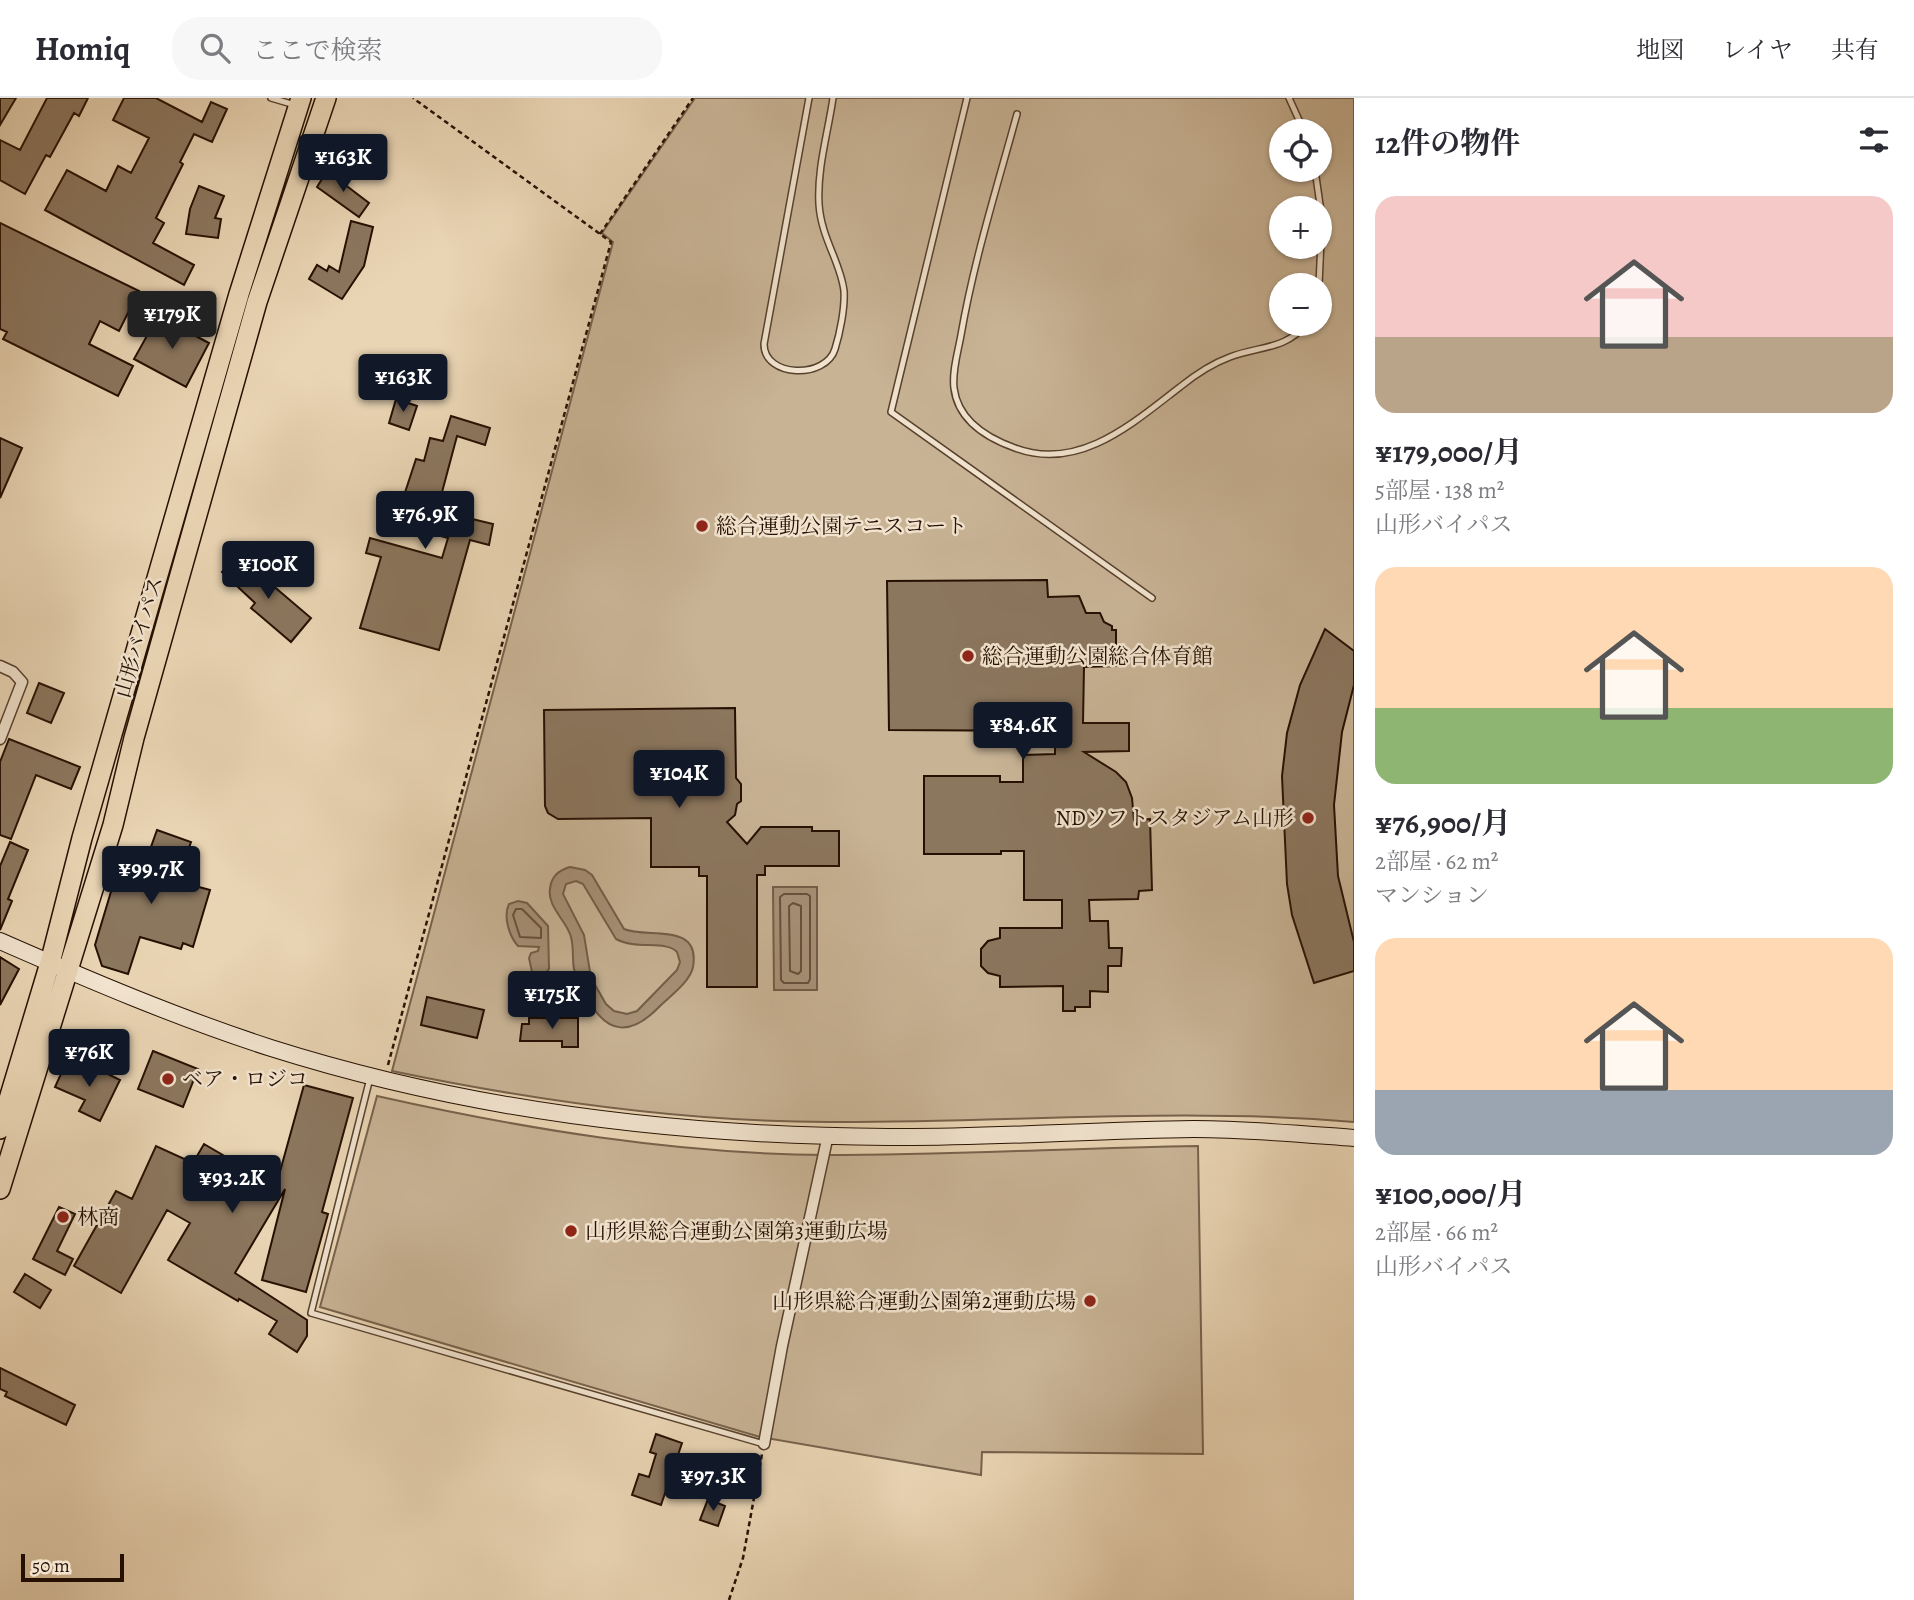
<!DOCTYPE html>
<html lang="ja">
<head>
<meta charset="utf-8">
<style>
	body { margin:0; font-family:Alegreya,"Noto Serif JP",serif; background:#f7f7f7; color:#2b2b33; height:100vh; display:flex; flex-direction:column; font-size:26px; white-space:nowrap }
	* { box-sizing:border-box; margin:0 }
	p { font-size:23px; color:#7c7c81 }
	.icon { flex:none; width:38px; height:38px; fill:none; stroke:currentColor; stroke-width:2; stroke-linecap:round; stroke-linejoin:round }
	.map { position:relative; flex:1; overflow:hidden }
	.side { display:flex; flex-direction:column; background:#fff; width:560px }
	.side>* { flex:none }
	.tools { position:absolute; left:1269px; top:21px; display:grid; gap:14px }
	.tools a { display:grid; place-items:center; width:63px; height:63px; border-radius:50%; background:#fff; box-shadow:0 2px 5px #0004; font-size:35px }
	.scale { position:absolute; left:21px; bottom:18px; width:103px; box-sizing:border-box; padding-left:7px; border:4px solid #261002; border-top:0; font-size:19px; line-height:24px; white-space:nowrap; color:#261002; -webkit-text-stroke:5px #f1e3ce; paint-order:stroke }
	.price { position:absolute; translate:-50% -60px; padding:0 16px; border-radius:7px; background:#111827; color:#fff; font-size:23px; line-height:46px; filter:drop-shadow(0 2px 4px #0008) }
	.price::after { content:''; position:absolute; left:50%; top:42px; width:21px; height:16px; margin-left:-10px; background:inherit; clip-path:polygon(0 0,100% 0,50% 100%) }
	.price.selected { background:#222; color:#fff }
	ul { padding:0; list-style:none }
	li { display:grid; align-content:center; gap:14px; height:371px; padding:0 21px }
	li span { display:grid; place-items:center; height:217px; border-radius:21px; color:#555 }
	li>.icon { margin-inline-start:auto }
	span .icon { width:126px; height:126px; fill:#fffc; stroke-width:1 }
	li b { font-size:30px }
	h2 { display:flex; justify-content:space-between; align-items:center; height:84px; padding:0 21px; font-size:30px }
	header { display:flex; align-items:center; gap:42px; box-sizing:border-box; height:98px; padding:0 35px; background:#fff; border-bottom:2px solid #e1e1e2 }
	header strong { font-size:33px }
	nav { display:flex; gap:38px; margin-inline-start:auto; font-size:24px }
	.search { width:490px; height:63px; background:#f7f7f7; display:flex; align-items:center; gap:18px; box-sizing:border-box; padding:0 24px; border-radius:28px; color:#7c7c81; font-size:26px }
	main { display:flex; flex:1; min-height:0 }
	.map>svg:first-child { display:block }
</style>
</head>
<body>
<header>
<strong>Homiq</strong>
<div class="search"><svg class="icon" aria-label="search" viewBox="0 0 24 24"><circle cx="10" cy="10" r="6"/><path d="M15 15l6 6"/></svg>ここで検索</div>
<nav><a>地図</a><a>レイヤ</a><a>共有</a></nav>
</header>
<main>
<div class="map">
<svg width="1354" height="1502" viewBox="0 0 1354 1502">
	<rect width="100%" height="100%" fill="#e9d4b3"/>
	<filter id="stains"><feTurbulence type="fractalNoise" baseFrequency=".00286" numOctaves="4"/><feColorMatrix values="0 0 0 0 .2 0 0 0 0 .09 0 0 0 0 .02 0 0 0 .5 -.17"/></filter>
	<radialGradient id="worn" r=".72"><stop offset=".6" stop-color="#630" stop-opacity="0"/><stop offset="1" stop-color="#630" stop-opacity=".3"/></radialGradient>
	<path fill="#c8b395" stroke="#77624c" stroke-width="2" fill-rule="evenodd" d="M695,0H1354V1024C1179,1009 1004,1025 829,1024C682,1024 536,1003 392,973L613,144L602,135ZM1281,33H1320V72H1281ZM1281,110H1320V149H1281ZM1281,187H1320V226H1281Z
		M377,998C524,1031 676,1056 827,1057C951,1057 1074,1050 1198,1048L1203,1356L982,1354L981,1377L760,1339L320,1209Z"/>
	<path fill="#a79177" stroke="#735d48" stroke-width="2" fill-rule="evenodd" d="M570,769L585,772L592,777L624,831C647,841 701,823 693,869C690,884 670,898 659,909C631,938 607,937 588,901C582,891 577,882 574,871C572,861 574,850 571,839C567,823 547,809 550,791C551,779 559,772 570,769ZM576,783L583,786L616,841C636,852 666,842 677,854L680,864L677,872L637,913L627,916L614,913L606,906L591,880L584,837L563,796L566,786Z
		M773,789H817V892H774Z
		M518,803L527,805L548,828L549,871L544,877L532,874L529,860L531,855L538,853L539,849L518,848C509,838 503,818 509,806Z"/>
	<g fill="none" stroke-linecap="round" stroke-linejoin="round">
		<path stroke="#66503c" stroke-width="2" d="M784,796H807L810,798V881L808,885H784L781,882L780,799Z
			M793,805L801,808V873L798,876L790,873L789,808Z
			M516,811H522L541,830V840L520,839L513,817Z"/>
	</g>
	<path fill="#8b765e" stroke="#261002" stroke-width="2" d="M0,0H16L0,27Z
		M47,0H88L79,18L74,15L50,59L46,57L25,96L0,82V42L20,52Z
		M124,0H156L202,24L211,4L227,11L212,44L194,36L180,64L183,66L156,120L164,125L153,145L194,167L184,187L45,112L67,72L106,93L118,68L131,75L149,40L113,22Z
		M327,73L369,105L359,119L317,89Z
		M199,88L224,98L215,120L221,121L218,140L186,136L190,111Z
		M351,123L373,129L364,168L342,201L309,181L317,167L327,173L329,168L339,174Z
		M0,125L139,193L119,233L100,223L89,246L133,268L118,298L3,241L7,234L0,231Z
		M158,218L209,245L186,289L134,261Z
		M396,301L417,308L409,332L389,325Z
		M451,318L490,330L485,347L457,338L441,398L447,399L443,414L493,426L489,447L470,442L439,552L360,530L381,459L366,455L370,440L442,460L448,440L395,425L416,361L424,363L430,340L443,343Z
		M0,340L22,350L0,400Z
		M236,459L269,489L271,486L311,520L291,544L251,510L255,505L222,474Z
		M1047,482L1048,499L1079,498L1086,515H1100L1104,524L1112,528V532H1116V568L1084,569L1083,625H1129V653L1084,654L1116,674L1126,684L1132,700L1134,722L1150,721L1152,792L1139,793L1138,801L1089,802L1090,823H1108L1109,850H1122L1121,868H1108V894L1090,893V909H1075V913H1063V888L1000,889V878L988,875L981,868V851L988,843L1000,840V830H1062V802H1024V753H1001V756H924V678H1000V684H1023V657L1055,656V633L889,632L887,483Z
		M1325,531L1354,553V587L1342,634L1334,707L1338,778L1354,844V873L1314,885L1292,817L1287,786L1282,678L1287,635L1300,587Z
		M39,585L64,595L51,625L27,615Z
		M735,610L736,680L741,686V703L737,706L735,717L727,724L747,746L761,729H812V733H839V768H765V777H757V889H707V778H699V769H651V720L558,721L548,715L545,708L544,612Z
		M9,641L80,669L71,691L36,677L11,741L0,737V664Z
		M157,732L191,744L177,783L210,792L193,849L183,845L181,851L140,839L128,876L102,868L95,847L119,767L142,774Z
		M10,744L28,752L8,801L12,803L0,832V768Z
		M0,859L19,871L0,907Z
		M427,899L484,912L477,940L421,927Z
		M529,920H578V949H562V943H520L522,926H529Z
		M153,953L198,971L183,1009L138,991Z
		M66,965L91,976L94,969L120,982L100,1023L79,1013L85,1002L55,989Z
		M304,987L353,1000L322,1114L328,1116L306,1194L262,1182L285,1091L235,1175L307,1222V1238L297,1254L269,1236L277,1223L239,1201L238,1203L168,1162L190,1125L167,1112L121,1195L74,1168L116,1093L132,1101L156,1048L193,1065L204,1046L276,1088Z
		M59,1109L75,1116L57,1153L73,1161L65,1177L33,1161Z
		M25,1176L51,1192L40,1210L14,1194Z
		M0,1270L75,1307L66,1327L5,1298L7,1294L0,1291Z
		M656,1336L682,1345L661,1407L632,1397L639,1376L649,1379L656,1356L650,1354Z
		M708,1401L725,1408L718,1428L700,1422Z"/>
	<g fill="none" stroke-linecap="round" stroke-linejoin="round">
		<g stroke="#57412e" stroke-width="8">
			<path id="lane" d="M271,0L295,7
				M809,0L764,246C764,280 826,281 835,251C840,235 845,210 844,193C841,165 821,140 819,106C817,70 828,35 833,0
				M967,0L891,314L1152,500
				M1289,0L1304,33
				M1017,16C997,89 974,162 961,237C958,254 952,273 954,290C958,323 987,340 1015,350C1079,374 1133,325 1180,289C1196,276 1211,266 1230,259C1258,248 1286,252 1306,226
				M1315,72L1322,120L1319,187
				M370,980L311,1215L764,1346"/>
		</g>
		<g stroke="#57412e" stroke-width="13">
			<path id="street" d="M0,568L13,574L22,584L0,641
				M764,1346L782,1248L828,1037"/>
		</g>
		<g stroke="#261002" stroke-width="18">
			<path id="secondary" d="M0,843C89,882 178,920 271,950C470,1013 681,1038 888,1039C990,1040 1092,1032 1194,1031C1247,1031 1301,1036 1354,1040"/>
		</g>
		<g stroke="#261002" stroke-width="22">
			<path id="highway" d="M0,1031L50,865L82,740L239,196L301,0
				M0,1091L113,727L134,640L257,204L326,0"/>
		</g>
		<path stroke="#261002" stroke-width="2.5" stroke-dasharray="5 3.5" stroke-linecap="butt" d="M600,136L693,0
			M388,967L611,144L413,0
			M729,1502L743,1460L762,1356"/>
		<use href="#lane" stroke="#f1e3ce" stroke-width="5"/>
		<use href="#street" stroke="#f1e3ce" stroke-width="10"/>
		<use href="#secondary" stroke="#f1e3ce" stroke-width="16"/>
		<use href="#highway" stroke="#e9d4b3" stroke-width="19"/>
	</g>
	<g fill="#8f2418" stroke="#f1e3ce" stroke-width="2.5">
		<circle cx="702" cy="428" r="7"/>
		<circle cx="968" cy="558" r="7"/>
		<circle cx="1308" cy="720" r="7"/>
		<circle cx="168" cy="981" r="7"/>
		<circle cx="63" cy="1119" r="7"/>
		<circle cx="571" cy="1133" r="7"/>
		<circle cx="1090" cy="1203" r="7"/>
	</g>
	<g text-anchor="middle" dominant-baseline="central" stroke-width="5" stroke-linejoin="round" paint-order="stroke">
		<g font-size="21" fill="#261002" stroke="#f1e3ce" text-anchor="start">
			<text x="716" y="428">総合運動公園テニスコート</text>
			<text x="982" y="558">総合運動公園総合体育館</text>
			<text x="1294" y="720" text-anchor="end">NDソフトスタジアム山形</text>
			<text x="182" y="981">ベア・ロジコ</text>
			<text x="77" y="1119">林商</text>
			<text x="585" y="1133">山形県総合運動公園第3運動広場</text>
			<text x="1076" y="1203" text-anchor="end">山形県総合運動公園第2運動広場</text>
		</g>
		<g font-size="21" fill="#261002" stroke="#f1e3ce">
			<text transform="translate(139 539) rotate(-74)">山形バイパス</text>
		</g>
	</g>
	<rect width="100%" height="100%" filter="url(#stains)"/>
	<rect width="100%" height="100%" fill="url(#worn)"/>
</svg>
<div class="tools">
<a><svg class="icon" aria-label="locate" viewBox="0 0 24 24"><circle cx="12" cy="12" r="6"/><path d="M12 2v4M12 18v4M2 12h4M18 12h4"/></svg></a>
<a>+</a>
<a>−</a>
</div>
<div class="scale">50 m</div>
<b class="price" style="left:343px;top:96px">¥163K</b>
<b class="price selected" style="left:172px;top:253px">¥179K</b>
<b class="price" style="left:403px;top:316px">¥163K</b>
<b class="price" style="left:425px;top:453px">¥76.9K</b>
<b class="price" style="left:268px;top:503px">¥100K</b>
<b class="price" style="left:1023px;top:664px">¥84.6K</b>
<b class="price" style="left:679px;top:712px">¥104K</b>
<b class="price" style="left:151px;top:808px">¥99.7K</b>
<b class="price" style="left:552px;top:933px">¥175K</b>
<b class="price" style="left:89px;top:991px">¥76K</b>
<b class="price" style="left:232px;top:1117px">¥93.2K</b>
<b class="price" style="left:713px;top:1415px">¥97.3K</b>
</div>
<section class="side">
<h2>12件の物件<svg class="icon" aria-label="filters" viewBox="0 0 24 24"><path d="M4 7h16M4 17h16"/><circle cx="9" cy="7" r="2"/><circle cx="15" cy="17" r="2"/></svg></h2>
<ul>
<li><span style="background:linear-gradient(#f6c9c9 65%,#b9a48a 0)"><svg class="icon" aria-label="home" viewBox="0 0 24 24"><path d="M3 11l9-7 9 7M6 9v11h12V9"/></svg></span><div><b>¥179,000/月</b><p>5部屋 · 138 m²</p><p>山形バイパス</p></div></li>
<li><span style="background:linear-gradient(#ffd9b3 65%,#8fb573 0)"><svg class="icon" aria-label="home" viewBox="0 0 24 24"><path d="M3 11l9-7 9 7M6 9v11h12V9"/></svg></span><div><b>¥76,900/月</b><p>2部屋 · 62 m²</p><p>マンション</p></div></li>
<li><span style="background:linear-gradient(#ffd9b3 70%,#9aa5b1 0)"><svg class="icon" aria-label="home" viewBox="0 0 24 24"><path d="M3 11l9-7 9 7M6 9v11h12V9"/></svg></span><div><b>¥100,000/月</b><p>2部屋 · 66 m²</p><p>山形バイパス</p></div></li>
</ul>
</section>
</main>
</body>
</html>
